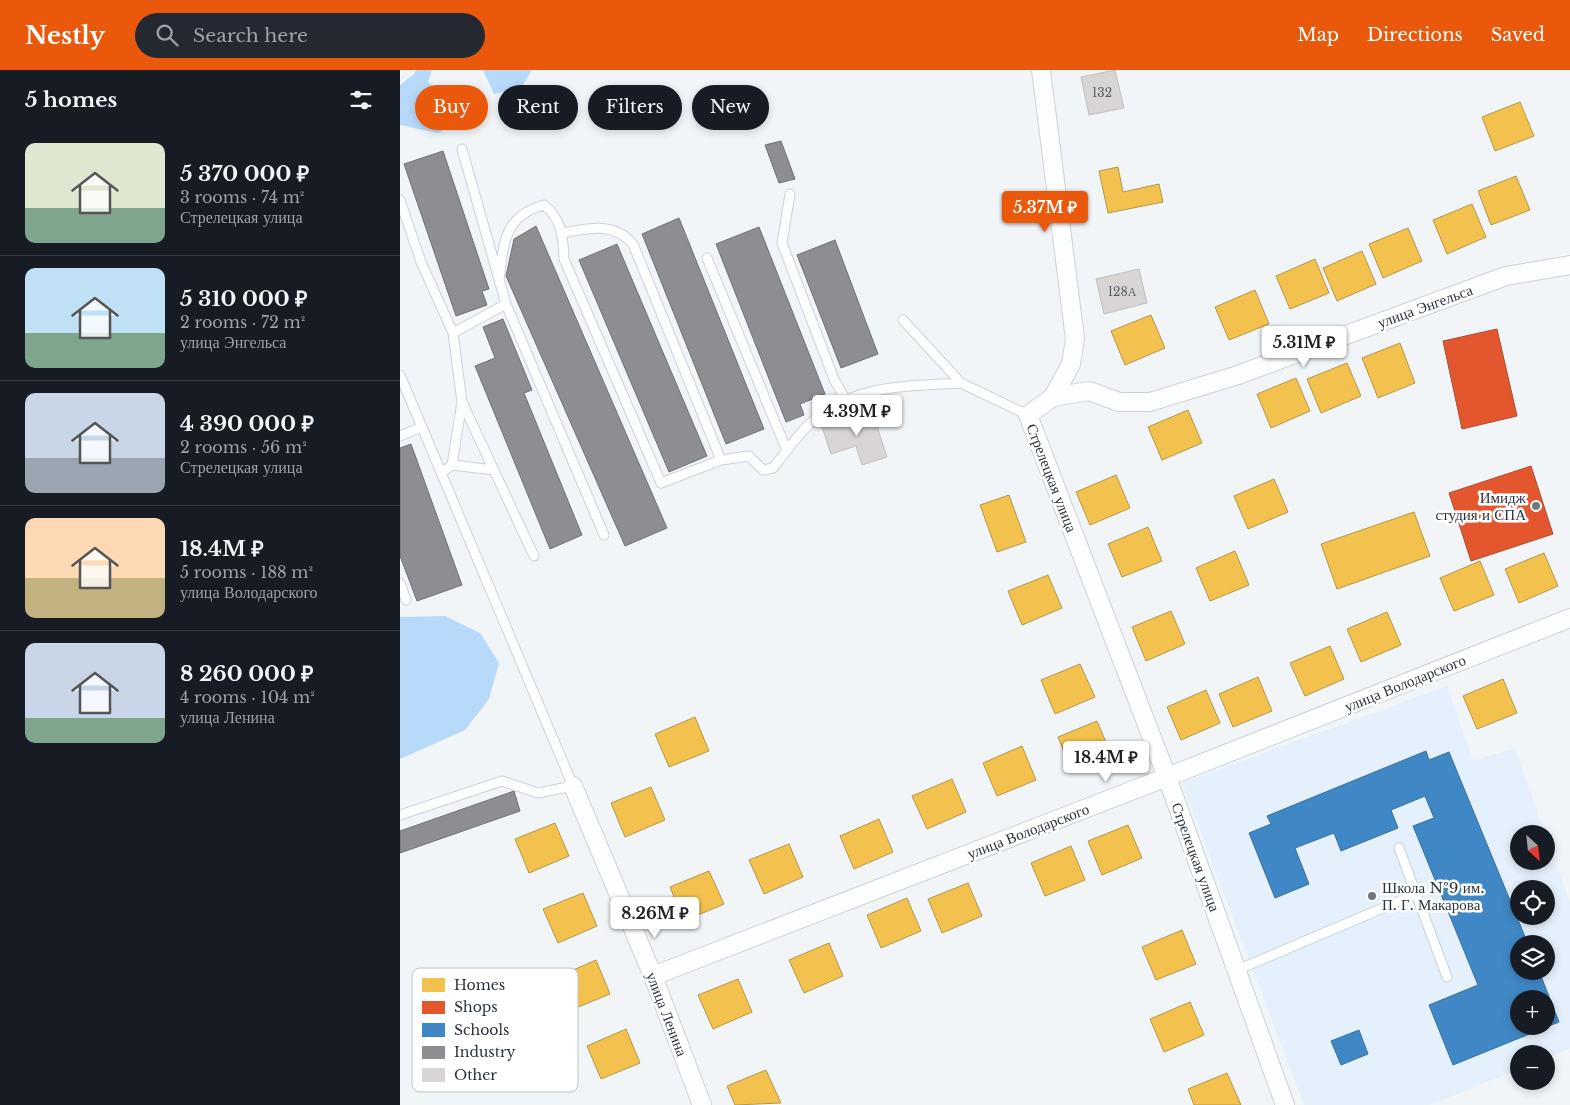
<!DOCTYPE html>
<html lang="en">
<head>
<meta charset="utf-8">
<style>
	body { margin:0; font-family:"Libre Baskerville",serif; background:#242831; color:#f1f3f6; height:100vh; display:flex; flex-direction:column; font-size:19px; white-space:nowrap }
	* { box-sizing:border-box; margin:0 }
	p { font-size:16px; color:#9ea1a6 }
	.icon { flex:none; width:28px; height:28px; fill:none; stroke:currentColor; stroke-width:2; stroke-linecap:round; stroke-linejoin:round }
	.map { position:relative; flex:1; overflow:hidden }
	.details { display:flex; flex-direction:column; background:#171b24; width:400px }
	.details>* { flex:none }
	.hud { position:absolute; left:15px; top:15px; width:475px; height:45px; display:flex; gap:10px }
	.needle { width:32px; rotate:153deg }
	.fabs { position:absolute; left:1110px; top:755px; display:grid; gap:10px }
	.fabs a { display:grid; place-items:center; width:45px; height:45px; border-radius:50%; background:#171b24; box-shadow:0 2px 8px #0003; font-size:25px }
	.price { position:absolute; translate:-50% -42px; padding:0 11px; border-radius:5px; background:#fff; color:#222; font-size:16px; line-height:32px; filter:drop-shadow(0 1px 2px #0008) }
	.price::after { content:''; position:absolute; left:50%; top:30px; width:15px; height:11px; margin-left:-8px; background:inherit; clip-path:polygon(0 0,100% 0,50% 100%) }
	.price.active { background:#ea580c; color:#fff }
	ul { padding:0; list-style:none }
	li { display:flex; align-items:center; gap:15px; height:125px; padding:0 25px }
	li+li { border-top:1px solid #363941 }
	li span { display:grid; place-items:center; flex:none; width:140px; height:100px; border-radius:10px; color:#555 }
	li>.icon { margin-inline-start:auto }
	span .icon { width:60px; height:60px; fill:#fffc; stroke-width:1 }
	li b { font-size:21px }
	h2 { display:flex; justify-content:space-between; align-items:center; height:60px; padding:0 25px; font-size:21px }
	.tag { padding:0 18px; border-radius:22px; background:#171b24; box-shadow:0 2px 8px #0003; font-size:18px; line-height:45px }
	.tag.active { background:#ea580c; color:#fff }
	header { display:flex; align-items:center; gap:30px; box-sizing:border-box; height:70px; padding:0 25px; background:#ea580c; color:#fff }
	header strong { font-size:24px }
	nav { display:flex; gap:28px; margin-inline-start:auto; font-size:18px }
	.search { width:350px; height:45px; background:#242831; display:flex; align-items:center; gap:12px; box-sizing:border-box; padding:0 18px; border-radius:28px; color:#9ea1a6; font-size:19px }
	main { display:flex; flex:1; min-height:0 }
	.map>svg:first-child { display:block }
</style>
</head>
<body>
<header>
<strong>Nestly</strong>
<div class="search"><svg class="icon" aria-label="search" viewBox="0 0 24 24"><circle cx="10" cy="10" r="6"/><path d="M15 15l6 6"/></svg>Search here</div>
<nav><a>Map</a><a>Directions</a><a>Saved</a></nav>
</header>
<main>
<section class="details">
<h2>5 homes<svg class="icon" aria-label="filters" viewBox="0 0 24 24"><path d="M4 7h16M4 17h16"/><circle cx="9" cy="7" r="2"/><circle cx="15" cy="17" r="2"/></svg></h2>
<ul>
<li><span style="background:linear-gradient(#dfe7d0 65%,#7fa58c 0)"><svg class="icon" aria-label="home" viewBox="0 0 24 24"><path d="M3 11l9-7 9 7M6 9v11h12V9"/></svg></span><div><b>5 370 000 ₽</b><p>3 rooms · 74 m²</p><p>Стрелецкая улица</p></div></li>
<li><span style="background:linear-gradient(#bfe0f5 65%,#7fa58c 0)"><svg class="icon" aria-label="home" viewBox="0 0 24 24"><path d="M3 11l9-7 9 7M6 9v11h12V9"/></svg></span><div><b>5 310 000 ₽</b><p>2 rooms · 72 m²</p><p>улица Энгельса</p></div></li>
<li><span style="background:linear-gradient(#c9d6e8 65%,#9aa5b1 0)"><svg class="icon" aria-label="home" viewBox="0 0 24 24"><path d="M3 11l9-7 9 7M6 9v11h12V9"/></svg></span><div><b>4 390 000 ₽</b><p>2 rooms · 56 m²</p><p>Стрелецкая улица</p></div></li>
<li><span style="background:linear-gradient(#ffd9b3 60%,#c2b280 0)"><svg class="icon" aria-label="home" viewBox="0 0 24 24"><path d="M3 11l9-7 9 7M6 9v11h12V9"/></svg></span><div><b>18.4M ₽</b><p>5 rooms · 188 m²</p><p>улица Володарского</p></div></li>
<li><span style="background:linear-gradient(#c9d6e8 75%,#7fa58c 0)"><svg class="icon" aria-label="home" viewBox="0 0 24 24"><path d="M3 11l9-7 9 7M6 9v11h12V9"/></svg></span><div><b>8 260 000 ₽</b><p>4 rooms · 104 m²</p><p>улица Ленина</p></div></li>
</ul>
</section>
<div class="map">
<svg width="1170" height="1035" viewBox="0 0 1170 1035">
	<rect width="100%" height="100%" fill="#f2f5f7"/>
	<path fill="#e4f0fb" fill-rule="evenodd" d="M1047,616L1073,691L1115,678L1145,764H1119V791H1146V766L1170,832V979L1146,988V984H1119V999L1030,1035H904L782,713ZM1119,819H1146V846H1119ZM1119,874H1146V901H1119ZM1119,929H1146V956H1119Z"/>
	<path fill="#b8dafa" d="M16,0H32L28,12L49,28L55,53L38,63L0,55V15L14,4Z
		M83,0H132L121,18L94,24Z
		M45,546L80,563L99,593L89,629L65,660L0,689V547Z"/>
	<path fill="#f2c14e" stroke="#b69749" d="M1120,32L1134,66L1095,81L1082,47Z
		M718,97L723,122L759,114L763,132L708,143L699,101Z
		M1116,106L1130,140L1091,155L1078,121Z
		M1072,134L1086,167L1047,184L1033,150Z
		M1008,158L1022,191L983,208L969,174Z
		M962,181L976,214L937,231L923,198Z
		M915,189L929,223L890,239L876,206Z
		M855,220L869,254L829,270L815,237Z
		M751,245L765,278L725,295L711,261Z
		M1000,273L1015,313L978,328L962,288Z
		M947,293L961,326L921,343L907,309Z
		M896,308L910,341L871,358L857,324Z
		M788,340L802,373L762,390L748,357Z
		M716,405L730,438L690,455L676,422Z
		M874,409L888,442L848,459L834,426Z
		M609,425L626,472L597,482L580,435Z
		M1014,442L1030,486L937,519L921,474Z
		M748,457L762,491L722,507L708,474Z
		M835,481L849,515L810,531L796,498Z
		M1144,483L1158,516L1119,533L1105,499Z
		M1080,491L1094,525L1054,541L1040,508Z
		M648,505L662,538L622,555L608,521Z
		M771,541L785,574L746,591L732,557Z
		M987,542L1001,575L961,592L947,559Z
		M930,576L944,609L905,626L890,593Z
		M680,594L695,627L655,644L641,610Z
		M858,607L872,641L833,657L819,624Z
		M1103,609L1117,643L1077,659L1063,626Z
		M806,620L820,653L781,670L767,637Z
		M295,647L309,681L269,697L255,664Z
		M697,651L711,684L672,701L658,667Z
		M622,676L636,710L597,726L583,693Z
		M552,709L566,742L527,759L512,726Z
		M251,717L265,750L225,767L211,733Z
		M479,749L493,782L454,799L440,766Z
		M155,753L169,786L129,803L115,769Z
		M728,755L742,788L702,805L688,771Z
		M389,774L403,807L364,824L349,790Z
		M671,776L685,810L645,826L631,793Z
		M309,801L324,834L284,851L270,817Z
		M568,813L582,846L542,863L528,829Z
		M183,823L197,856L158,873L143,839Z
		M507,828L521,861L481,878L467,845Z
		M782,860L796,894L756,910L742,877Z
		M429,873L443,906L404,923L389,890Z
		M196,890L210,924L171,940L157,907Z
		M338,909L352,942L313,959L298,925Z
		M790,932L804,965L764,982L750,949Z
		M226,959L240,993L201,1009L187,976Z
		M366,1000L381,1033L335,1035L327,1016Z
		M827,1003L841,1035H794L788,1019Z"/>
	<path fill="#e4572e" stroke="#ac4c33" d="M1097,259L1117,346L1062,359L1043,271Z
		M1131,396L1153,464L1071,491L1049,423Z"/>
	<path fill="#3f88c5" stroke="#396f9c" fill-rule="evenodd" d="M1026,681L1029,690L1049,682L1128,874H1119V901H1139L1159,952L1053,995L1029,935L1078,915L1013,756L1034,748L1025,726L991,740L998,758L941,781L934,763L895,778L909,814L875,828L849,763L871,754L867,746ZM1119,929H1146V956H1119Z
		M959,960L968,984L941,995L931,971Z"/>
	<path fill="#8d8d92" stroke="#6f7279" d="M381,71L395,109L379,113L365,75Z
		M43,81L89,219L82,221L87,235L56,246L4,94Z
		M279,148L364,359L326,374L242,164Z
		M136,156L267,458L225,476L106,206L114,169Z
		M359,157L425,324L400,334L404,345L386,352L316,174Z
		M435,170L478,284L441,298L397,185Z
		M217,174L307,386L269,402L179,190Z
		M103,249L132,320L124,323L182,465L150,479L75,296L95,288L83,257Z
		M11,374L62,515L17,531L0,486V378Z
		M114,721L120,741L0,783V761Z"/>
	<path fill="#dad5d5" stroke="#c3bdbe" d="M715,0L724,38L689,45L681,7Z
		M739,199L747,233L704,244L696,209Z
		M472,341L487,387L462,395L456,376L431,384L422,357Z"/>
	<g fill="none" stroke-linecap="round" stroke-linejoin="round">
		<g stroke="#ccd2d9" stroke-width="11">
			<path id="service" d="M62,79L106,234
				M390,124L382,173L434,309L445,329
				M0,130L21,192L53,263L62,332L52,395L41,403
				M163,163C190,158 214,152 233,174L321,390
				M307,188L387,381
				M99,210C104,174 103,146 144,135C162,149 163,167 164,189L261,413L321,390L349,386L363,400L373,398C387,381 401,359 419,346C462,314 509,316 561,313
				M503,250L561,313L628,345
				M53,263L106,234L204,465
				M0,305L173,716L138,723L102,711L0,745
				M62,332L134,486
				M0,366L22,357
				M52,395L94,400
				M0,513L6,530
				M999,778L1047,907
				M837,900L1016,824"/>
		</g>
		<g stroke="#ccd2d9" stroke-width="20">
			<path id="minor" d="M641,0L675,269L671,294L653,327
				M173,716L253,906L302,1035
				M253,906L767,707L1170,548
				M885,1035L767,707L628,345L653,327L689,321L719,332H750L838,305L1106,206L1170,195"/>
		</g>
		<use href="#service" stroke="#fdfefe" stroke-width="9"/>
		<use href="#minor" stroke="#fdfefe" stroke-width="18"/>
	</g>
	<g fill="#70787f" stroke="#fff" stroke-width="2">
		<circle cx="1136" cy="436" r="5"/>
		<circle cx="972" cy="826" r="5"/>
	</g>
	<g text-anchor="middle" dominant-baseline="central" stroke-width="5" stroke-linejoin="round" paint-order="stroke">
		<g font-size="12" fill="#565c64">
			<text x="702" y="22">132</text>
			<text x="722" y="221">128А</text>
		</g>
		<g font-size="15" fill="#2a343e" stroke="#fff">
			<text transform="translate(1025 236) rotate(-20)">улица Энгельса</text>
			<text transform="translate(652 408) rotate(69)">Стрелецкая улица</text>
			<text transform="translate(1005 613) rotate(-22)">улица Володарского</text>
			<text transform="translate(628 761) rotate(-21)">улица Володарского</text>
			<text transform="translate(796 787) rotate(70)">Стрелецкая улица</text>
			<text transform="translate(267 944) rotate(69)">улица Ленина</text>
		</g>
		<g font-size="15" fill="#2a343e" stroke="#fff" text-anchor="end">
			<text x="1126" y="427">Имидж<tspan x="1126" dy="17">студия и СПА</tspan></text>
			<text x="982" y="817" text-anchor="start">Школа №9 им.<tspan x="982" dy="17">П. Г. Макарова</tspan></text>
		</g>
	</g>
	<rect x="12" y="898" width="166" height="124" rx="8" fill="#fff" stroke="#bfc2c5" stroke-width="1"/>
	<rect x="22" y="908" width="23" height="14" fill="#f2c14e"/>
	<rect x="22" y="931" width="23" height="13" fill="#e4572e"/>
	<rect x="22" y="953" width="23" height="14" fill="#3f88c5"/>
	<rect x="22" y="976" width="23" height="13" fill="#8d8d92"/>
	<rect x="22" y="998" width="23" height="14" fill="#dad5d5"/>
	<g font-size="14" fill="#2a343e">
		<text x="54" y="920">Homes</text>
		<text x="54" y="942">Shops</text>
		<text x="54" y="965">Schools</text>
		<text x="54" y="987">Industry</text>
		<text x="54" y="1010">Other</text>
	</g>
</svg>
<div class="fabs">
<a><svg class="needle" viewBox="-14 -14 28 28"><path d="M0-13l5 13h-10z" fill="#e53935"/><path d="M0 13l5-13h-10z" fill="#9ea1a6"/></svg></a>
<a><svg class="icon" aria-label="locate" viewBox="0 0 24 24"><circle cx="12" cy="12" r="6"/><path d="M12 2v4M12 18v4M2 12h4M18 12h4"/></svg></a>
<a><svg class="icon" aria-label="layers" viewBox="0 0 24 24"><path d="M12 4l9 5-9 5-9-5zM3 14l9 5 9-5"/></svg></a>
<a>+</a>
<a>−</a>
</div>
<b class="price active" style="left:645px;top:163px">5.37M ₽</b>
<b class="price" style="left:904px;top:298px">5.31M ₽</b>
<b class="price" style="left:457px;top:367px">4.39M ₽</b>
<b class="price" style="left:706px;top:713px">18.4M ₽</b>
<b class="price" style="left:255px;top:869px">8.26M ₽</b>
<div class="hud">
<a class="tag active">Buy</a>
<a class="tag">Rent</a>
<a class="tag">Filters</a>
<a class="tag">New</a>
</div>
</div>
</main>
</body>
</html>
